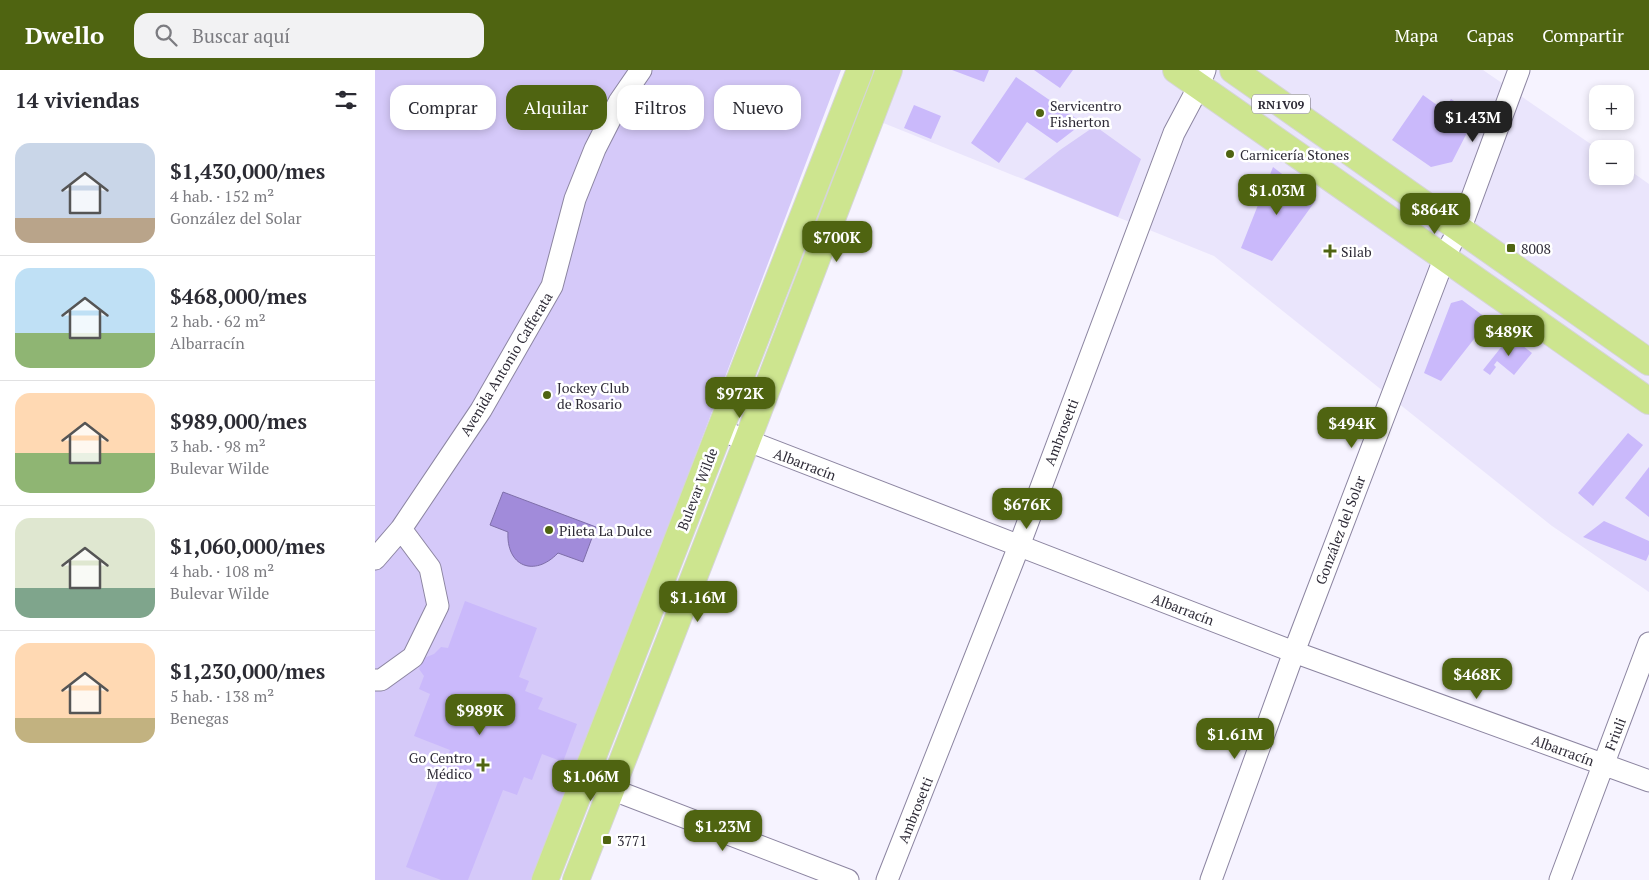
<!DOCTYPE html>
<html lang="es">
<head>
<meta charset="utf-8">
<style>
	body { margin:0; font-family:"PT Serif",serif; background:#f2f2f3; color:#2b2b33; height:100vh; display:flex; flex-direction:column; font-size:19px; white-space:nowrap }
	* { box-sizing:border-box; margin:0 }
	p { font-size:16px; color:#7c7c81 }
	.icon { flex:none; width:28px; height:28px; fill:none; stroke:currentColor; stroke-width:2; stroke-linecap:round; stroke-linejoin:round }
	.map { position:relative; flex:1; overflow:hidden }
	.panel { display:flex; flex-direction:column; background:#fff; width:375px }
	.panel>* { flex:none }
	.guide { position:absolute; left:15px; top:15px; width:475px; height:45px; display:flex; gap:10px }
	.controls { position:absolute; left:1214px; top:15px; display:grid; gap:10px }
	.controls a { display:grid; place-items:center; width:45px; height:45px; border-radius:10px; background:#fff; box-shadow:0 2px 8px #0003; font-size:25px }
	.price { position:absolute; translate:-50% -42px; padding:0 11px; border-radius:10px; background:#4f6411; color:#fff; font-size:16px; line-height:32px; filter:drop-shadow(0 1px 2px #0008) }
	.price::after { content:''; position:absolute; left:50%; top:30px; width:15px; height:11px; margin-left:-8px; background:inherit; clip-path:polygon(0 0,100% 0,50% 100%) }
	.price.current { background:#222; color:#fff }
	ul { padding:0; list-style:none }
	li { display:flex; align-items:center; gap:15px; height:125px; padding:0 15px }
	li+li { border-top:1px solid #e1e1e2 }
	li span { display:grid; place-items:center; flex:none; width:140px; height:100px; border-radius:15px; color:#555 }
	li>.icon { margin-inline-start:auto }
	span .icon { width:60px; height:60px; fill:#fffc; stroke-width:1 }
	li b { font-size:21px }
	h2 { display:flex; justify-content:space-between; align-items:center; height:60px; padding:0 15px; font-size:21px }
	.tag { padding:0 18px; border-radius:15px; background:#fff; box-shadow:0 2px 8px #0003; font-size:18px; line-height:45px }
	.tag.current { background:#4f6411; color:#fff }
	header { display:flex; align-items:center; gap:30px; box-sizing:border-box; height:70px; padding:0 25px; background:#4f6411; color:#fff }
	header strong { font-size:24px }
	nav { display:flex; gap:28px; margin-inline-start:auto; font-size:18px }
	.search { width:350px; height:45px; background:#f2f2f3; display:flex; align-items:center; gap:12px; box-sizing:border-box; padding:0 18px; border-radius:15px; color:#7c7c81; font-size:19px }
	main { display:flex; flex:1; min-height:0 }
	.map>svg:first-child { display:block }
</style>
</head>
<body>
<header>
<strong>Dwello</strong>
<div class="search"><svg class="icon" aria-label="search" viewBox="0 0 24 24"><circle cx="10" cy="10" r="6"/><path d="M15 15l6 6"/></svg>Buscar aquí</div>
<nav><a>Mapa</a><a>Capas</a><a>Compartir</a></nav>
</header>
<main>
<section class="panel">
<h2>14 viviendas<svg class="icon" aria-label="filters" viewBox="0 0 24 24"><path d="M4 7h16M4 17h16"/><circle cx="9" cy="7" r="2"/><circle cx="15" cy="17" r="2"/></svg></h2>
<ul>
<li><span style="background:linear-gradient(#c9d6e8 75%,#b9a48a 0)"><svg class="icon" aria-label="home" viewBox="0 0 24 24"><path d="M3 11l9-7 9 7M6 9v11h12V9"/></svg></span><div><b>$1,430,000/mes</b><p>4 hab. · 152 m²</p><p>González del Solar</p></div></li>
<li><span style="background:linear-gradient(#bfe0f5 65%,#8fb573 0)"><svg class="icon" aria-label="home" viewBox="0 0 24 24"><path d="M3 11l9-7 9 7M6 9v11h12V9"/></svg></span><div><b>$468,000/mes</b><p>2 hab. · 62 m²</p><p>Albarracín</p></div></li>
<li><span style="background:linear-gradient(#ffd9b3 60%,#8fb573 0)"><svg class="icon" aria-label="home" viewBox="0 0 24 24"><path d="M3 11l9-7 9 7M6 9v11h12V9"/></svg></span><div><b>$989,000/mes</b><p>3 hab. · 98 m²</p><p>Bulevar Wilde</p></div></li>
<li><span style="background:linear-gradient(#dfe7d0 70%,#7fa58c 0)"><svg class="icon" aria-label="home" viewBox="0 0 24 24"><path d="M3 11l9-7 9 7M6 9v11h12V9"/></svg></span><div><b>$1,060,000/mes</b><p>4 hab. · 108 m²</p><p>Bulevar Wilde</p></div></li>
<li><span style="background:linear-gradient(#ffd9b3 75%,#c2b280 0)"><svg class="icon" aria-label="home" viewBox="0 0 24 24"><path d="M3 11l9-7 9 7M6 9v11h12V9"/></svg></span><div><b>$1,230,000/mes</b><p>5 hab. · 138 m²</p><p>Benegas</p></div></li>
</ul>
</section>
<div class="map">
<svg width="1274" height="810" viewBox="0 0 1274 810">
	<rect width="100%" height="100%" fill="#f6f3ff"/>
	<path fill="#eae5fc" d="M483,0H1108L1223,79L1222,106H1250V97L1274,114V522L1177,456L839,186L496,48Z"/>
	<path fill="#d5c9f9" d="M0,0H466L221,649L156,810H0Z
		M720,56L766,89L743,147L649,109L685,80Z"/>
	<path fill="#a18bda" stroke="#7e6ea9" d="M128,422L221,457L208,492L183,483C159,508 131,496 133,462L115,455Z"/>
	<path fill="#cab9fb" d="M577,0H614L609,12Z
		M659,0H698L685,18Z
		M641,7L708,53L682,73L652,52L624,93L596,73Z
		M1048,25L1069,40L1076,29L1101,45L1077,92L1056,97L1017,70Z
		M539,35L566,46L556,69L529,58Z
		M898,97L941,130L897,191L866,178Z
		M1087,230L1114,250L1066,311L1049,303L1076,233Z
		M1135,266L1157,283L1139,305L1122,291L1119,295L1121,297L1115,305L1108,300Z
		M1253,363L1268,375L1218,436L1203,423Z
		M1274,397V447L1250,428Z
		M1229,451L1274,471V484L1271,491L1208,467Z
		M90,531L162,558L144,607L154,611L150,621L168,628L163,639L202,654L188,692L167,684L157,710L149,707L142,725L128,720L93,810H66L31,797L75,680L39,666L55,624L44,619L49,606L44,599L49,588L59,584L66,577L73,578Z"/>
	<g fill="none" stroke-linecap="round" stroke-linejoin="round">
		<g stroke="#8c85a1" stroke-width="23">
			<path id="minor" d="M345,360L919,582L1274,711
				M0,489L26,459L106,340L177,216L200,129L220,79L244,32L266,0
				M0,610H6L38,587L63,536L55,498L26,459
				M210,709L473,810
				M512,810L644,476L799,63L824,16L830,0
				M836,810L919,582L1069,189L1077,172L1085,160L1144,0
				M1185,810L1274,573"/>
		</g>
		<g stroke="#d5d5d7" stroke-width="28">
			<path id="major" d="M801,0C959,110 1116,222 1274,331
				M858,0L1274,292
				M170,810L485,0
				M201,810L372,371L514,0"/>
		</g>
		<use href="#minor" stroke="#fff" stroke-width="21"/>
		<use href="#major" stroke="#cde58f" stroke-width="26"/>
	</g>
	<g fill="#4f6411" stroke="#fff" stroke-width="2">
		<circle cx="665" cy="43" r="5"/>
		<circle cx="855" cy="84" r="5"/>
		<rect x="1131" y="173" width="10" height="10" rx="2.5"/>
		<path d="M952.5 173.5h5v5h5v5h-5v5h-5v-5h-5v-5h5z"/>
		<circle cx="172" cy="325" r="5"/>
		<circle cx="174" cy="460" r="5"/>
		<path d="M105.5 687.5h5v5h5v5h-5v5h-5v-5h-5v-5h5z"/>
		<rect x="227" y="765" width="10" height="10" rx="2.5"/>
	</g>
	<g text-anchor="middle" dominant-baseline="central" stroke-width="5" stroke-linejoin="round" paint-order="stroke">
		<rect fill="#fff" stroke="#6d6b73" stroke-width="1" x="877" y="24.5" width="58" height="19" rx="4"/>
		<g font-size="12" font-weight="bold" fill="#2e2b37">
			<text x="906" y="34">RN1V09</text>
		</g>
		<g font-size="14" fill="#2e2b37" stroke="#fff" text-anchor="start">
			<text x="675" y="35">Servicentro<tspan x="675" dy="16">Fisherton</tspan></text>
			<text x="865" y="84">Carnicería Stones</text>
			<text x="1146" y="178">8008</text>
			<text x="966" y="181">Silab</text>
			<text x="182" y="317">Jockey Club<tspan x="182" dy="16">de Rosario</tspan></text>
			<text x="184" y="460">Pileta La Dulce</text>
			<text x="97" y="687" text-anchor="end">Go Centro<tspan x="97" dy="16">Médico</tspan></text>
			<text x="242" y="770">3771</text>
		</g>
		<g font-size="14" fill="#2e2b37" stroke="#fff">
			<text transform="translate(131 294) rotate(-59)">Avenida Antonio Cafferata</text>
			<text transform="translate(686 362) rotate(-69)">Ambrosetti</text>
			<text transform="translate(430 394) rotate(21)">Albarracín</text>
			<text transform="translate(322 419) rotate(-69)">Bulevar Wilde</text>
			<text transform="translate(965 460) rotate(-69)">González del Solar</text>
			<text transform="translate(808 539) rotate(21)">Albarracín</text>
			<text transform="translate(1240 664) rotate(-69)">Friuli</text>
			<text transform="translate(1188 680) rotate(20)">Albarracín</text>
			<text transform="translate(540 740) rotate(-68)">Ambrosetti</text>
		</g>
	</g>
</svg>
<div class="controls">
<a>+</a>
<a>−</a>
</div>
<b class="price current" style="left:1098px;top:73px">$1.43M</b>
<b class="price" style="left:902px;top:146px">$1.03M</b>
<b class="price" style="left:1060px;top:165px">$864K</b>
<b class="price" style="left:462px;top:193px">$700K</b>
<b class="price" style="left:1134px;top:287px">$489K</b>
<b class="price" style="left:365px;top:349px">$972K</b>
<b class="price" style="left:977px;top:379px">$494K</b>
<b class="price" style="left:652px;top:460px">$676K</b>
<b class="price" style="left:323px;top:553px">$1.16M</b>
<b class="price" style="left:1102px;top:630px">$468K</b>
<b class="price" style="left:105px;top:666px">$989K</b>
<b class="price" style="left:860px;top:690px">$1.61M</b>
<b class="price" style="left:216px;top:732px">$1.06M</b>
<b class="price" style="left:348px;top:782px">$1.23M</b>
<div class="guide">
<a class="tag">Comprar</a>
<a class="tag current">Alquilar</a>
<a class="tag">Filtros</a>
<a class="tag">Nuevo</a>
</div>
</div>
</main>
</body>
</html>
